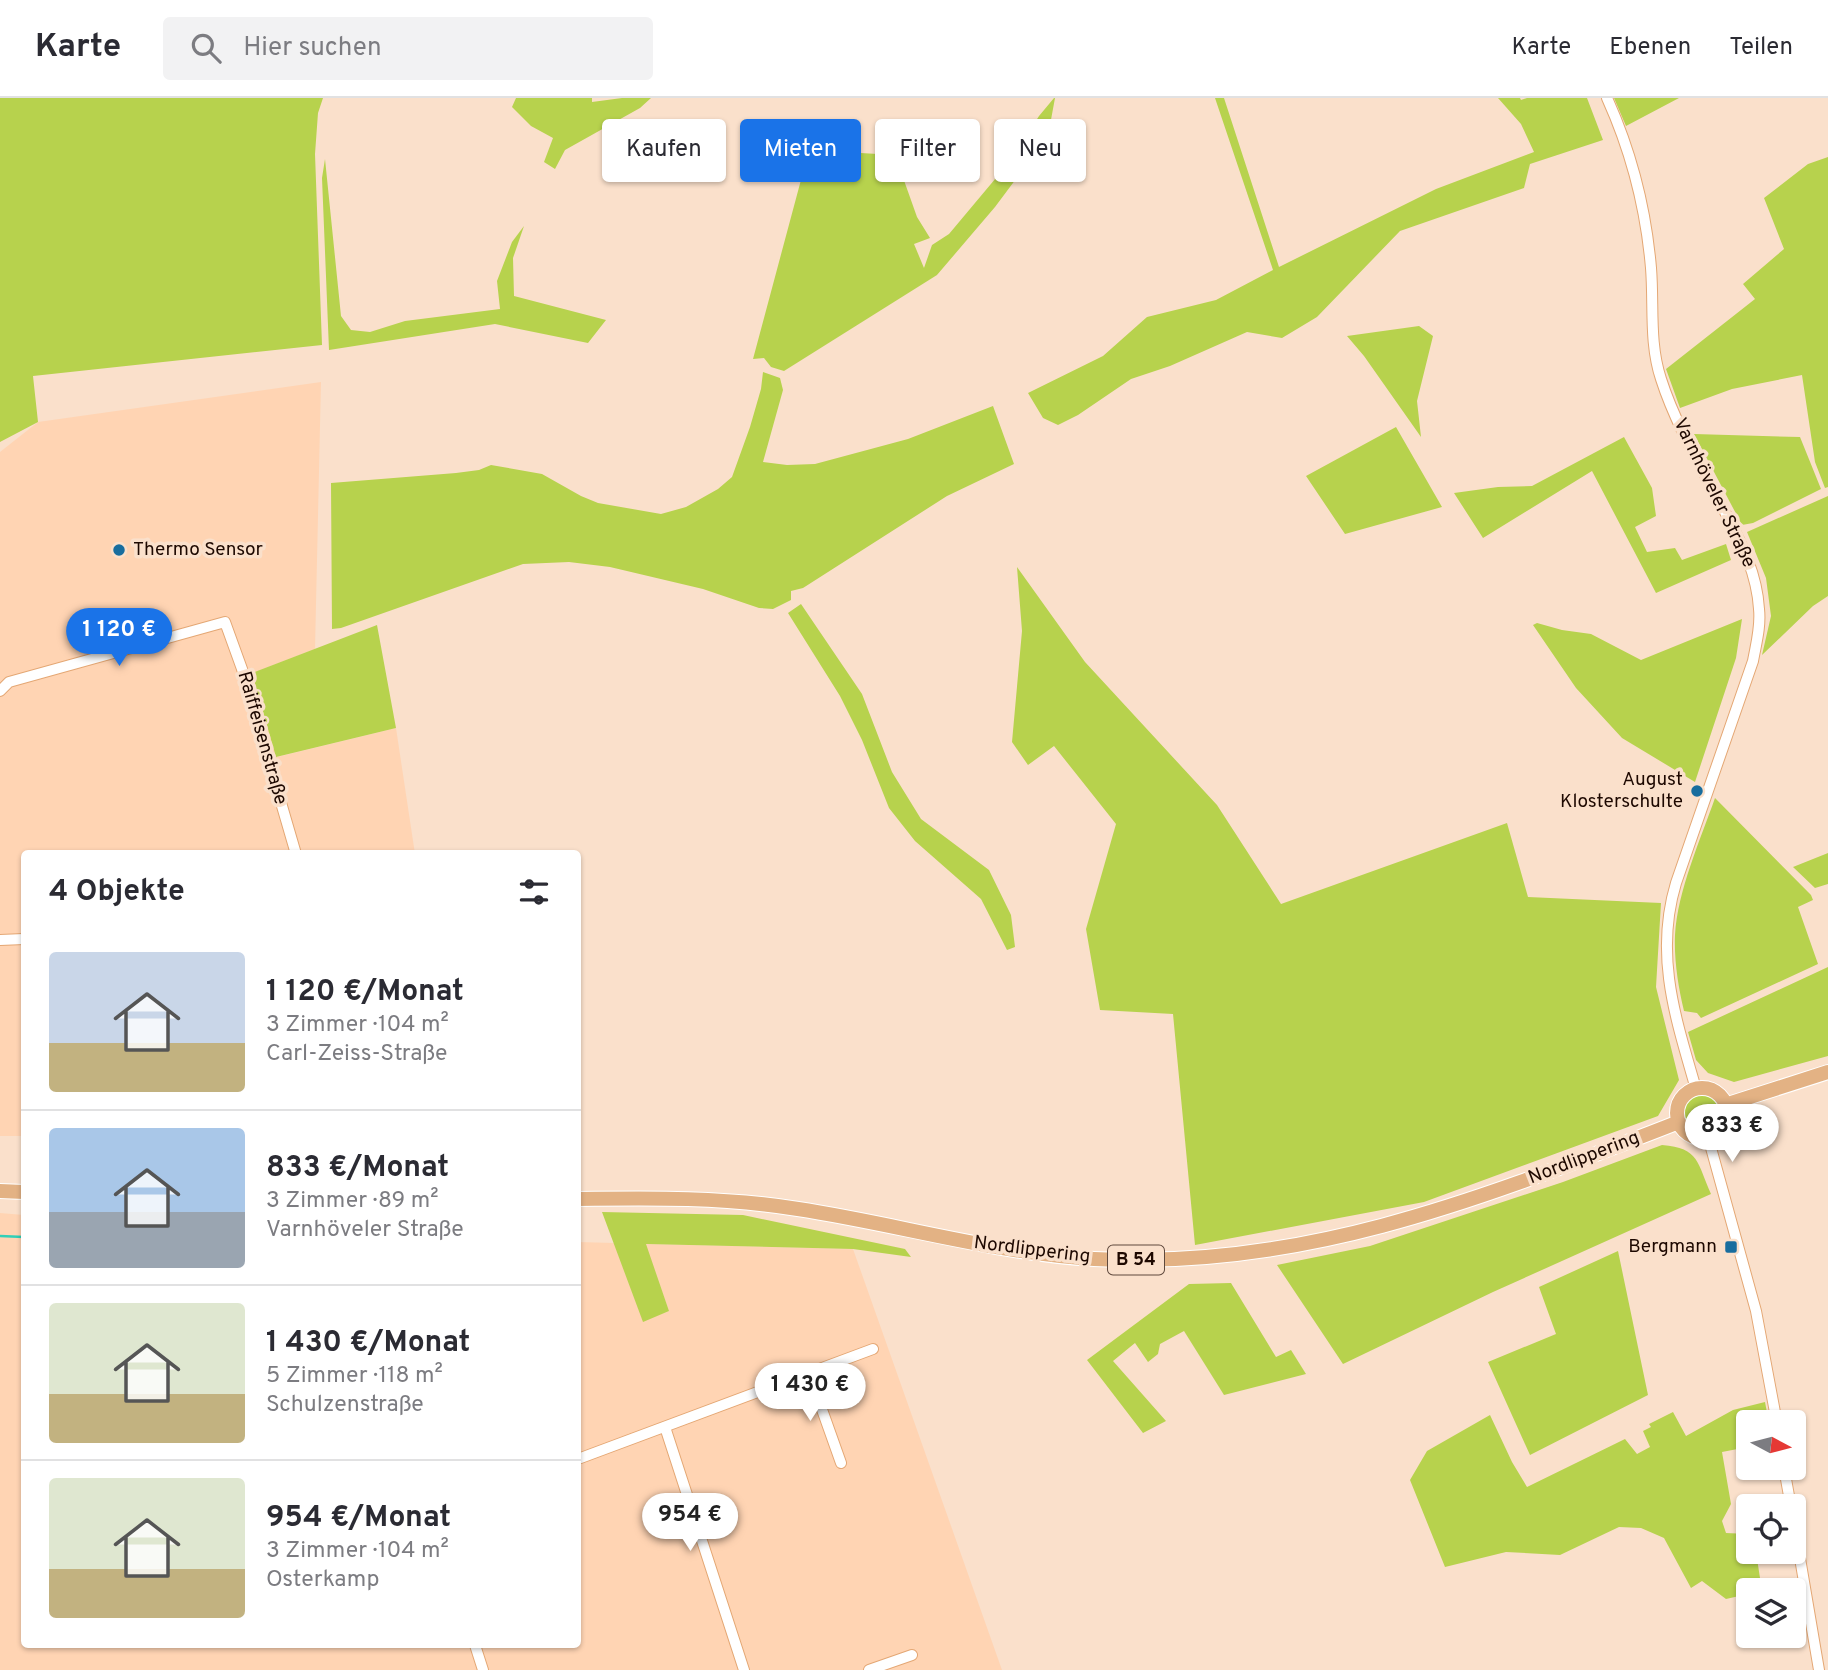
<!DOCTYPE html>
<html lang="de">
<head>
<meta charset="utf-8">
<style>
	body { margin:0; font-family:Overpass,sans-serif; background:#f2f2f3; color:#2b2b33; height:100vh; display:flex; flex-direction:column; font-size:26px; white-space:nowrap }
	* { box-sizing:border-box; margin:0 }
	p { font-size:23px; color:#7c7c81 }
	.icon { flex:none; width:38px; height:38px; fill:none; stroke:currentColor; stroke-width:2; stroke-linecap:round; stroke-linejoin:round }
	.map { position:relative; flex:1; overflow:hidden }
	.details { position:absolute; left:21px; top:752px; width:560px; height:798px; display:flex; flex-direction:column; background:#fff; border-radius:7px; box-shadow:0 2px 5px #0004 }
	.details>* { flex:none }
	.top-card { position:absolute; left:602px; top:21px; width:665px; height:63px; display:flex; gap:14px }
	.needle { width:46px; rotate:97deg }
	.buttons { position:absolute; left:1736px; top:1312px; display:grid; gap:14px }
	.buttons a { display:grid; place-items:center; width:70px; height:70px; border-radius:7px; background:#fff; box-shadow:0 2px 5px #0004; font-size:35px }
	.price { position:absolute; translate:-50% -60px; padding:0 16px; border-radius:24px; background:#fff; color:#222; font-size:23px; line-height:46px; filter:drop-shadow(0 2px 4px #0008) }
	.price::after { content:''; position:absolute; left:50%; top:42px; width:21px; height:16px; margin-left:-10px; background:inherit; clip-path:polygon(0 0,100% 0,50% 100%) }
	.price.active { background:#1a73e8; color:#fff }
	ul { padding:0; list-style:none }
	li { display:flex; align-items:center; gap:21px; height:175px; padding:0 28px }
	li+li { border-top:2px solid #e1e1e2 }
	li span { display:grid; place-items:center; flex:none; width:196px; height:140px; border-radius:7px; color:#555 }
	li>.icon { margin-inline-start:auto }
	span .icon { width:84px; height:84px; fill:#fffc; stroke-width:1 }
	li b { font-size:30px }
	h2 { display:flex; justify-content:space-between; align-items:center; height:84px; padding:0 28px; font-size:30px }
	.chip { padding:0 24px; border-radius:7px; background:#fff; box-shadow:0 2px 5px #0004; font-size:24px; line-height:63px }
	.chip.active { background:#1a73e8; color:#fff }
	header { display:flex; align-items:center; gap:42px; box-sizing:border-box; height:98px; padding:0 35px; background:#fff; border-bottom:2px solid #e1e1e2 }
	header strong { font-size:33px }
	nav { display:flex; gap:38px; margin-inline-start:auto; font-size:24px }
	.search { width:490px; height:63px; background:#f2f2f3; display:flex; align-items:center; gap:18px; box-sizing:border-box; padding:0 24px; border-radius:7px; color:#7c7c81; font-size:26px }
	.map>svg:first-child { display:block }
</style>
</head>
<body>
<header>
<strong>Karte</strong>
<div class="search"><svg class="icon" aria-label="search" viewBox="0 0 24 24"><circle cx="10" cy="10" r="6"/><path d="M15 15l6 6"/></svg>Hier suchen</div>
<nav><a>Karte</a><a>Ebenen</a><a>Teilen</a></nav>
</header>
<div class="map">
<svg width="1828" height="1572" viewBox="0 0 1828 1572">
	<rect width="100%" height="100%" fill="#fae0cb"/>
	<path fill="#ffd4b3" d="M321,284L315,551L253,575L277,659L396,630L415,756H24V1038H0V354L38,324Z
		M0,1115L24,1117V1547H578V1144L614,1145L643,1223L669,1213L645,1146L853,1151L1002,1572H0Z"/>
	<path fill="#b7d24d" d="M0,0H323L318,15L315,56L322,247L33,278L38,324L0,344Z
		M516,0H592V4L622,0H651L640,10L565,52L555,71L544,64L553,40L531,28L512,9Z
		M1054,0H1055L1048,38L995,109L937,177L784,273L771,269L764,260L753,261L809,52L895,57L917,119L930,140L914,146L924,170L932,147L949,136L1011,62L1039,18Z
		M1215,0H1224L1279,169L1436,91L1534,54L1521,26L1498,0H1520L1521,2L1527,0H1587L1603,42L1530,66L1524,90L1400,133L1317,219L1282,240L1247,234L1170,268L1131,281L1078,317L1058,327L1043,320L1028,295L1103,258L1147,219L1216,202L1273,172Z
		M1614,0H1679L1626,28Z
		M1828,59V389L1825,390L1815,364L1802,277L1732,291L1680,310L1666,271L1755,201L1743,186L1784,151L1764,100L1808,66Z
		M325,61L341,218L351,232L370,234L405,223L500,211L497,183L512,144L524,128L513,160L514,198L606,222L588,245L495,226L329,252L322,80Z
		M1419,228L1433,238L1417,303L1421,339L1364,258L1347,238Z
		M763,274L780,280L783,292L763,364L787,367L815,366L908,341L993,308L1014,366L947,398L803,490L791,493V502L773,511L759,510L703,491L610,469L569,464L523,466L341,530L332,531L331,385L456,375L479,372L491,367L542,376L581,398L598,405L661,416L686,409L718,391L732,379L750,329L761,291Z
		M1396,329L1442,409L1345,436L1306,378Z
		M1694,336L1800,339L1821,391L1753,425L1742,427Z
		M1624,339L1652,390L1656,418L1635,429L1647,454L1675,450L1682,462L1726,446L1731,462L1656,495L1592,373L1483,440L1454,395L1498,389L1532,388Z
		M1828,398V498L1813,508L1762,557L1771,518L1766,480L1747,434Z
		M1017,469L1085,564L1217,707L1281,806L1507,725L1528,799L1661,805L1656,889L1679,982L1658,1018L1424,1104L1195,1147L1173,916L1100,912L1086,831L1116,726L1054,648L1028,667L1012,644L1022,533Z
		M801,506L862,596L892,674L921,721L989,772L1011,817L1015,849L1007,852L981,801L915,743L889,710L862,642L840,598L788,515Z
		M1742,521L1736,560L1695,684L1622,640L1576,590L1533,527L1537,525L1562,532L1591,536L1641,562Z
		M377,527L396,630L276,659L252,575Z
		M1715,700L1811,797L1813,802L1798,809L1818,866L1701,920L1697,915L1684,913C1678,888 1674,862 1675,837C1677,794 1701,740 1715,700Z
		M1828,755V786L1815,790L1793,769Z
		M1828,869V958L1734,984L1708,975L1696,962L1688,934Z
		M1683 1015a19 19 0 1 1 38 0a19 19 0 1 1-38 0Z
		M1662,1047C1700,1050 1697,1065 1711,1096L1493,1194L1343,1266L1277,1167L1370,1148L1563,1084Z
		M602,1114L743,1117L905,1151L911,1159L853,1151L646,1146L669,1213L643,1224Z
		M1618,1153L1648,1297L1530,1357L1488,1264L1556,1236L1539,1189Z
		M1231,1185L1276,1259L1291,1252L1306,1276L1224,1297L1184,1233L1160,1246L1158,1256L1148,1264L1135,1245L1113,1263L1166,1323L1143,1335L1087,1262L1189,1186Z
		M1765,1304L1769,1325H1748V1349L1722,1354L1731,1406L1722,1423L1726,1435L1748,1436V1454H1756L1762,1493H1748V1496L1726,1501L1702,1483L1691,1490L1664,1440L1641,1430L1619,1429L1560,1457L1506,1454L1445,1469L1410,1382L1427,1353L1490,1317L1512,1364L1527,1389L1625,1341L1637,1356L1650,1349L1643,1333L1651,1329L1649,1326L1673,1314L1686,1338L1733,1312Z"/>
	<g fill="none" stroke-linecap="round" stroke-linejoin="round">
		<path stroke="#31d0b8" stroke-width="2.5" d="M0,1138L24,1139"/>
		<g stroke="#e4a774" stroke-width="12">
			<path id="minor" d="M1607,0C1631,53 1646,112 1651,170C1654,207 1649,245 1661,281C1676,328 1703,372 1726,416C1742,446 1757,476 1759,511C1761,529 1756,546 1753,563L1676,785C1654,858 1676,921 1696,991
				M0,593L9,584L225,524L242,571L296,756
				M0,842L24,841
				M1708,1039L1756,1213L1777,1325
				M809,1275L841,1365
				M665,1329L744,1572
				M578,1361L873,1251
				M1784,1370L1791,1409
				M1794,1425L1819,1572
				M475,1547L483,1572
				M869,1572L912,1557"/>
		</g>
		<g stroke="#fff" stroke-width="16">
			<path id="major" d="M1677 1015a25 25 0 1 1 50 0a25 25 0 1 1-50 0Z
				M1725,1007L1828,974
				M0,1093L24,1094
				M578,1101C651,1100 725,1099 798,1111C897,1126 993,1155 1094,1161C1306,1172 1485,1099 1679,1024"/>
		</g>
		<use href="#minor" stroke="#fff" stroke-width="10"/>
		<use href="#major" stroke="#e3b284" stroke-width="14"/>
	</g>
	<g fill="#186d9e" stroke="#fae0cb" stroke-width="2.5">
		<circle cx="119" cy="452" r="7"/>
		<circle cx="1697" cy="693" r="7"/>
		<rect x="1724" y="1142" width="14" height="14" rx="3.5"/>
	</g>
	<g text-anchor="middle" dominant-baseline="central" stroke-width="7" stroke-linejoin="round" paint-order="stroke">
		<rect fill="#fae0cb" stroke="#5f493d" stroke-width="2" x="1108" y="1147.5" width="56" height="29" rx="5"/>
		<g font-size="18" font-weight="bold" fill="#1d0800">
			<text x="1136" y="1162">B 54</text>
		</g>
		<g font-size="19" fill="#1d0800" stroke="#fae0cb">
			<text transform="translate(1714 395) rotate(64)">Varnhöveler Straße</text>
			<text transform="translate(262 640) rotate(74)">Raiffeisenstraße</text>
			<text transform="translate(1584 1060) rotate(-21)">Nordlippering</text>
			<text transform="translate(1032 1152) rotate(7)">Nordlippering</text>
		</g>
		<g font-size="19" fill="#1d0800" stroke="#fae0cb" text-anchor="end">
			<text x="133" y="452" text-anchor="start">Thermo Sensor</text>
			<text x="1683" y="682">August<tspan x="1683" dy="22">Klosterschulte</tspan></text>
			<text x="1717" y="1149">Bergmann</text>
		</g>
	</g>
</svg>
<div class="buttons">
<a><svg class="needle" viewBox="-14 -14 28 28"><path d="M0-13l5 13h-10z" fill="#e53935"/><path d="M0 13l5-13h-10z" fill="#7c7c81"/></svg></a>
<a><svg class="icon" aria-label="locate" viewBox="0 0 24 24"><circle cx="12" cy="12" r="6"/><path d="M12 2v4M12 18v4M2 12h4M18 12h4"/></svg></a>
<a><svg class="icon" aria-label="layers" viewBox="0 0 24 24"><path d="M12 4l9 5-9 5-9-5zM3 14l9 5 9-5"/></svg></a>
</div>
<b class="price active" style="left:119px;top:570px">1 120 €</b>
<b class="price" style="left:1732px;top:1066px">833 €</b>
<b class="price" style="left:810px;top:1325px">1 430 €</b>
<b class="price" style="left:690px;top:1455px">954 €</b>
<div class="top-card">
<a class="chip">Kaufen</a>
<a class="chip active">Mieten</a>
<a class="chip">Filter</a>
<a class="chip">Neu</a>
</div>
<section class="details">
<h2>4 Objekte<svg class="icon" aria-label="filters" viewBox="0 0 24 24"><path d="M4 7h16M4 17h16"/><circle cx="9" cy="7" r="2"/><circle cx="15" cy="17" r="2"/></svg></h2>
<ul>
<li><span style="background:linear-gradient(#c9d6e8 65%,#c2b280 0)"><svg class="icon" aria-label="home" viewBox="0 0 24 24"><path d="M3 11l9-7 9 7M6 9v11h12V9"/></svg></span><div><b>1 120 €/Monat</b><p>3 Zimmer · 104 m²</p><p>Carl-Zeiss-Straße</p></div></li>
<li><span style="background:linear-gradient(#a9c7e8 60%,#9aa5b1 0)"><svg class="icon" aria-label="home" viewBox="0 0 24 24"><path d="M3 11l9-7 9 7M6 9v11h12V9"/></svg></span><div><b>833 €/Monat</b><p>3 Zimmer · 89 m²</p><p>Varnhöveler Straße</p></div></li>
<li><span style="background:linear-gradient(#dfe7d0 65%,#c2b280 0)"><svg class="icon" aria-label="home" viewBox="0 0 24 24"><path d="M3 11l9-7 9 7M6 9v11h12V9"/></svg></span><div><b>1 430 €/Monat</b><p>5 Zimmer · 118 m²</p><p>Schulzenstraße</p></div></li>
<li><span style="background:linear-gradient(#dfe7d0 65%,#c2b280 0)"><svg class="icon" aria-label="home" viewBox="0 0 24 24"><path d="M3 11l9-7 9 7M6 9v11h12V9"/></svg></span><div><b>954 €/Monat</b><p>3 Zimmer · 104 m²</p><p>Osterkamp</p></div></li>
</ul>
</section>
</div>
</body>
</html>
